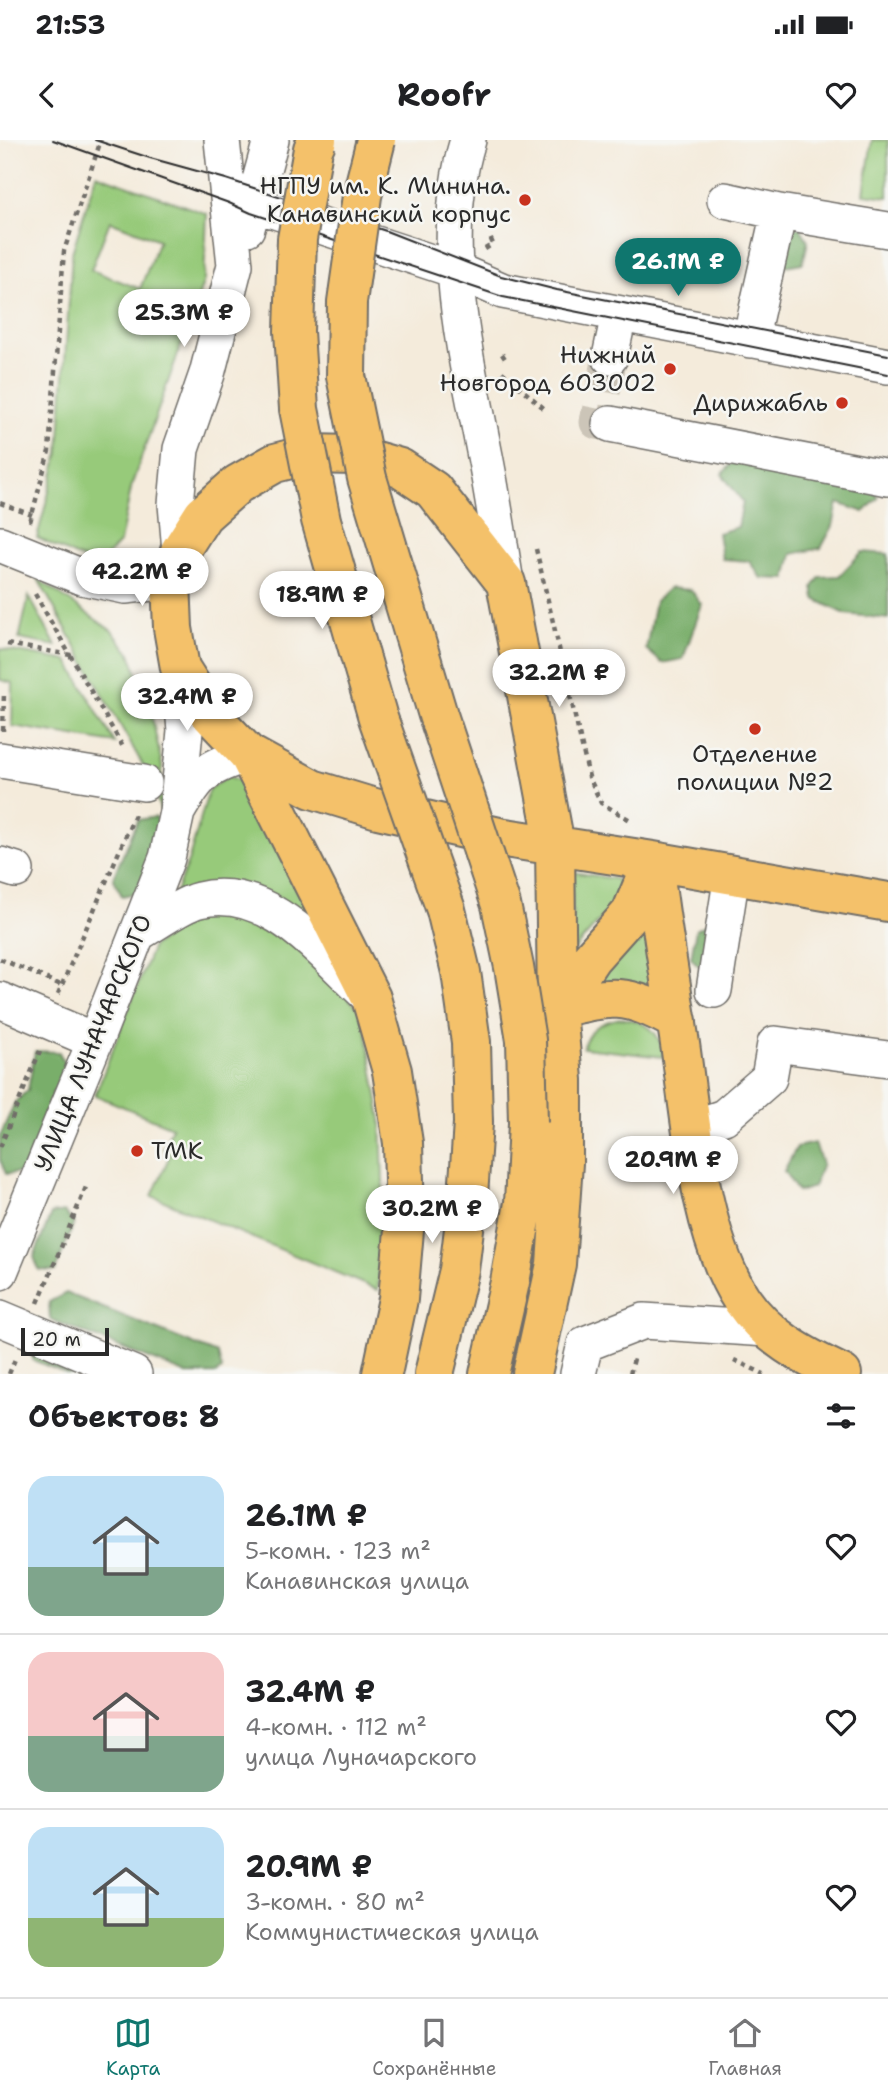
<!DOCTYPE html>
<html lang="ru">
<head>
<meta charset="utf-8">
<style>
	body { margin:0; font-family:"Shantell Sans",sans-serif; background:#f2f2f2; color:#202124; height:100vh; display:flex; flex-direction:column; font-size:26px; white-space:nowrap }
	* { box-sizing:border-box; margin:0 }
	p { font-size:23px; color:#757577 }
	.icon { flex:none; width:38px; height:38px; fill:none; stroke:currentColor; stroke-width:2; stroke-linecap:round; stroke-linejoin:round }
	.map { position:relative; height:1234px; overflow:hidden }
	.details { display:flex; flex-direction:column; background:#fff; flex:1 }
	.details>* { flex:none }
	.scale { position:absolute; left:21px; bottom:18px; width:88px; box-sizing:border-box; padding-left:7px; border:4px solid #2b2b2b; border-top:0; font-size:19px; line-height:24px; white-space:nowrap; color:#2b2b2b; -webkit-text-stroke:5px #f6f6f2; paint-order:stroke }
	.price { position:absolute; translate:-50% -60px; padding:0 16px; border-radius:24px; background:#fff; color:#222; font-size:23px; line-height:46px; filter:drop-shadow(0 2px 4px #0008) }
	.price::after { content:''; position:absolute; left:50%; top:42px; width:21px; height:16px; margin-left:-10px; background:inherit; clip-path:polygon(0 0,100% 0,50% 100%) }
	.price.active { background:#0f766e; color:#fff }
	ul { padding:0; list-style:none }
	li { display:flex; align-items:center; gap:21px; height:175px; padding:0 28px }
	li+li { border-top:2px solid #e0e0e0 }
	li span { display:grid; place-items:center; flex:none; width:196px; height:140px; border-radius:21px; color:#555 }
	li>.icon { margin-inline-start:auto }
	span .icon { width:84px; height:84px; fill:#fffc; stroke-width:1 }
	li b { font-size:30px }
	h2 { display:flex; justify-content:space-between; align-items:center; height:84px; padding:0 28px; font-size:30px }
	.status { display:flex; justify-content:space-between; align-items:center; height:49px; padding:0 35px; background:#fff; direction:ltr }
	.status svg { height:19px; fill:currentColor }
	header { display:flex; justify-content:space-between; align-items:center; height:91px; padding:0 28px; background:#fff; font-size:32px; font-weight:700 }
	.menu { display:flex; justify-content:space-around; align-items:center; height:98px; border-top:2px solid #e0e0e0; background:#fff; font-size:19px; color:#757577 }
	.menu a { display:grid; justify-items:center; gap:4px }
	.menu .active { color:#0f766e }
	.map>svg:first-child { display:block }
</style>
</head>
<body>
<div class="status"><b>21:53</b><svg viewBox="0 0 49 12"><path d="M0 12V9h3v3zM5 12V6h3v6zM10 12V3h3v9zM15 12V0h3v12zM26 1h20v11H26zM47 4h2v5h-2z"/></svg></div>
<header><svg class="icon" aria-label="back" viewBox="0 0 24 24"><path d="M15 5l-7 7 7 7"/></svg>Roofr<svg class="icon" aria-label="heart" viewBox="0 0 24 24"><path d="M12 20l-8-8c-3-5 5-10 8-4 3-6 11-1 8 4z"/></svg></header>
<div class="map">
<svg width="888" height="1234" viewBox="0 0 888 1234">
	<rect width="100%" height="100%" fill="#f6f6f2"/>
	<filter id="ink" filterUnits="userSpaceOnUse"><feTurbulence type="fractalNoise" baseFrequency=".0143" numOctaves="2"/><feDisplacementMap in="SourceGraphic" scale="14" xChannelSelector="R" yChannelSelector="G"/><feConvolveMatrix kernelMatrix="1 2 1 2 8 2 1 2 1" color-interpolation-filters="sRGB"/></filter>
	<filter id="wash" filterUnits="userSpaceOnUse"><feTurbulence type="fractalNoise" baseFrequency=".00686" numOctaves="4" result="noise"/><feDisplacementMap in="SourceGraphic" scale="28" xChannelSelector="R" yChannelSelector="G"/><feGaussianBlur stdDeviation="1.57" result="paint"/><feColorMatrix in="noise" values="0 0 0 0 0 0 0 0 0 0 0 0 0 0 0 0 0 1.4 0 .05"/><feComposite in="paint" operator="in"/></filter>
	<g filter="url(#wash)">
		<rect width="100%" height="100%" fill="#f4ebdb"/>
		<path fill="#97ca7a" stroke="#617a52" stroke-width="2" fill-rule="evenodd" d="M872,0H888V57L864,54Z
			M96,34L207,74L204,140L132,344L120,402L105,418L86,421L37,398L59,313L72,113ZM110,81L159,100L140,149L91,130Z
			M38,439L112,491L130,513L152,577L162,626L161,672L149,636Z
			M29,456L56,506L19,499Z
			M0,509L68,521L115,603L12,586L13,543L0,540Z
			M228,636L241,641L332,800L175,755L189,719L209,649Z
			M572,732L615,739L627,749L573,811Z
			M231,772L261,779L295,804L363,873L381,979L384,1071L378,1150L152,1056L171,1013L163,1009L172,987L95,955L153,806L199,776Z
			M649,785L653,849L590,847L618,808Z
			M620,878C646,881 660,890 664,917L583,908C588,888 602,882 620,878Z"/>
		<path fill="#79ae6a" stroke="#526c4a" stroke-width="2" d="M800,87L808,101L803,123L786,126L778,115L784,89Z
			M739,316L872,342L878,358L864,372L838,363L833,386L821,408L792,414L786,439L761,438L749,421L722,419L718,393L738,387L743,362L722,334Z
			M862,412L888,414V479L845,474L815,459L813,447L820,437L839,436Z
			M669,448L691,450L702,465L683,519L662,523L646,509L655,461Z
			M155,677L164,687L141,752L122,756L113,738L138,680Z
			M713,781L703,830L691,818L696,789Z
			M35,911L59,912L71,937L52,953L56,974L36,1031L6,1034L0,1020V996L15,962L28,950Z
			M815,1003L822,1024L813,1047L798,1052L784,1031L797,1007Z
			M64,1072L74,1083L55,1131L39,1130L34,1117L51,1074Z
			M66,1153L218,1214L222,1230L215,1234H187L50,1179L49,1162Z
			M31,1200L111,1234H67L33,1220Z"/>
	</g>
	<g filter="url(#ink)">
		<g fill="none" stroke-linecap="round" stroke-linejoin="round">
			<path stroke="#ccc5b8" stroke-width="35" stroke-dasharray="35 18" stroke-linecap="butt" d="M610,217L597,282L610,284"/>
			<g stroke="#716e69" stroke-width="38">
				<path id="minor" d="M468,0C437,101 465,211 484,311C493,355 499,399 506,443
					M725,60L779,72L750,200
					M254,64L455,130L503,151L888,226
					M779,72L888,90
					M247,88L271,0
					M610,217L619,175
					M610,284L888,338
					M0,404L82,437L125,446L171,441
					M180,411L176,364L181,309L207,234L235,125L222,0
					M0,620L144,643
					M177,672C200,632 205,629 248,614
					M0,725L16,730
					M137,794C153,785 182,764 199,760C267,743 321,812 365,853
					M714,850L732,734
					M0,860L95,901
					M692,988L724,977L769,938L775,904L888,919
					M0,1132L95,901L167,718L177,672L185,591L180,528
					M0,1178L134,1234
					M578,1234L585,1204L644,1181L767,1189"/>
			</g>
			<g stroke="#716e69" stroke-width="42">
				<path id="major" d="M248,614L312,649L378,669L499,697L653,721L888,762
					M653,721C660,782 671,843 680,904C691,980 699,1095 742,1160C767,1197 803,1216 842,1234
					M557,869L591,818L631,773L652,723
					M557,869C612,855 625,852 677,881
					M382,1234L398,1159L405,1079L403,1003L392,931L371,858L248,614L208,572L180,528L173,488L171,441L180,411L203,375L238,344L275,323L310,314L354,315L400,328L433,350L506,443L555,705L557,869L563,940V1023L556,1124L532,1234
					M434,1234L459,1130L468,1056L473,983
					M489,1234L510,1142L524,1063L528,983"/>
			</g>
			<path stroke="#716e69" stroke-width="4.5" stroke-dasharray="5 5" stroke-linecap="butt" d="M485,109L493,104L489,95
				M502,214L506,220
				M502,232L547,271
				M0,363L32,375
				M30,382L49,311L64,111L101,0
				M536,409L589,637L601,663L632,681
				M35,454L123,607
				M7,504L71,515
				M3,591L4,553
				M0,819L61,845
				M58,854L136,672
				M0,1007L40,911
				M38,1163L86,1047
				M734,1220L764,1234
				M9,1234L15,1219
				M630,1234L634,1219"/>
			<use href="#minor" stroke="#fff" stroke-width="35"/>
			<use href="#major" stroke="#f4c16a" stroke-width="38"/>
			<path stroke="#2b2b2b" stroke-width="2" d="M53,0L229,63L251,73L503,157L888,234
				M95,0L150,18L226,39L386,91L501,136L557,150L888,215"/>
			<g stroke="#716e69" stroke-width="42" stroke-linecap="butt">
				<path id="major-bridge" d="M317,0L313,9L297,99L294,191L299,269L321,380L378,578L446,770L461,832L471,902L473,983
					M376,0L362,56L347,162L346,236L367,338L438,575L501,765L514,827L526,900L528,983"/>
			</g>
			<use href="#major-bridge" stroke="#f4c16a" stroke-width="38"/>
		</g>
	</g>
	<g fill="#c8321e" stroke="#f6f6f2" stroke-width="2.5">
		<circle cx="525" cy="60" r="7"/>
		<circle cx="670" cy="229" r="7"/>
		<circle cx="842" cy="263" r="7"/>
		<circle cx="755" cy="589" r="7"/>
		<circle cx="137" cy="1011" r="7"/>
	</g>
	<g text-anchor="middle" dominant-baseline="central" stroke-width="5" stroke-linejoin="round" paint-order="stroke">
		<g font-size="24" fill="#2b2b2b" stroke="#f6f6f2" text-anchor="end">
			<text x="511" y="46">НГПУ им. К. Минина.<tspan x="511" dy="28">Канавинский корпус</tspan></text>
			<text x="656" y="215">Нижний<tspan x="656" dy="28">Новгород 603002</tspan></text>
			<text x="828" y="263">Дирижабль</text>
			<text x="755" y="614" text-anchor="middle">Отделение<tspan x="755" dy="28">полиции №2</tspan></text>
			<text x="151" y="1011" text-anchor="start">ТМК</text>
		</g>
		<g font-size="24" fill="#2b2b2b" stroke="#f6f6f2">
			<text transform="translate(93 903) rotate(-68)">УЛИЦА ЛУНАЧАРСКОГО</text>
		</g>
	</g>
</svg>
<div class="scale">20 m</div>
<b class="price active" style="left:678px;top:158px">26.1M ₽</b>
<b class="price" style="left:184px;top:209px">25.3M ₽</b>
<b class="price" style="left:142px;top:468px">42.2M ₽</b>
<b class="price" style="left:322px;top:491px">18.9M ₽</b>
<b class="price" style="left:559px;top:569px">32.2M ₽</b>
<b class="price" style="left:187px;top:593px">32.4M ₽</b>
<b class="price" style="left:673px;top:1056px">20.9M ₽</b>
<b class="price" style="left:432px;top:1105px">30.2M ₽</b>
</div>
<section class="details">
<h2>Объектов: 8<svg class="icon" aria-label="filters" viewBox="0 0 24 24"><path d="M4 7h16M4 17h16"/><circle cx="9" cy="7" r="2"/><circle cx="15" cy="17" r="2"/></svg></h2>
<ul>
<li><span style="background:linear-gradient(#bfe0f5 65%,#7fa58c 0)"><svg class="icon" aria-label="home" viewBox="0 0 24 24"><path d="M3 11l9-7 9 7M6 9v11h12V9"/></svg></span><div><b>26.1M ₽</b><p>5-комн. · 123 m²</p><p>Канавинская улица</p></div><svg class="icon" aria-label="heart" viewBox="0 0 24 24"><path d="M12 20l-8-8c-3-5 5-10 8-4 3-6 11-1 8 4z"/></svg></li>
<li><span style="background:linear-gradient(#f6c9c9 60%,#7fa58c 0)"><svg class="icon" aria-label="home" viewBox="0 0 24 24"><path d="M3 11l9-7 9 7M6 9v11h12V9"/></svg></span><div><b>32.4M ₽</b><p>4-комн. · 112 m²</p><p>улица Луначарского</p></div><svg class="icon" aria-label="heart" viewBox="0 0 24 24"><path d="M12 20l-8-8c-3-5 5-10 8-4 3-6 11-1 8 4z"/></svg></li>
<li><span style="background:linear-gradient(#bfe0f5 65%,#8fb573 0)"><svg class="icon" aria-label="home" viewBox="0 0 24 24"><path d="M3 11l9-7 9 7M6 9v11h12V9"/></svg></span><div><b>20.9M ₽</b><p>3-комн. · 80 m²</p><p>Коммунистическая улица</p></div><svg class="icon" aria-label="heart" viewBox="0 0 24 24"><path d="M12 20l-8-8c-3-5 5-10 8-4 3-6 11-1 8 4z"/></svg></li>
</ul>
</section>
<nav class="menu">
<a class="active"><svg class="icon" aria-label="map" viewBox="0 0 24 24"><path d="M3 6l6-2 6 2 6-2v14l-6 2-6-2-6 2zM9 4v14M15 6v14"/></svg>Карта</a>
<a><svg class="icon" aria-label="saved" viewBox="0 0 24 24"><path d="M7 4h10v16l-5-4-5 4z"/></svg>Сохранённые</a>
<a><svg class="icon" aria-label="home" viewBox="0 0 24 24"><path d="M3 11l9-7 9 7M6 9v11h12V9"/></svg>Главная</a>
</nav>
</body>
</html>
